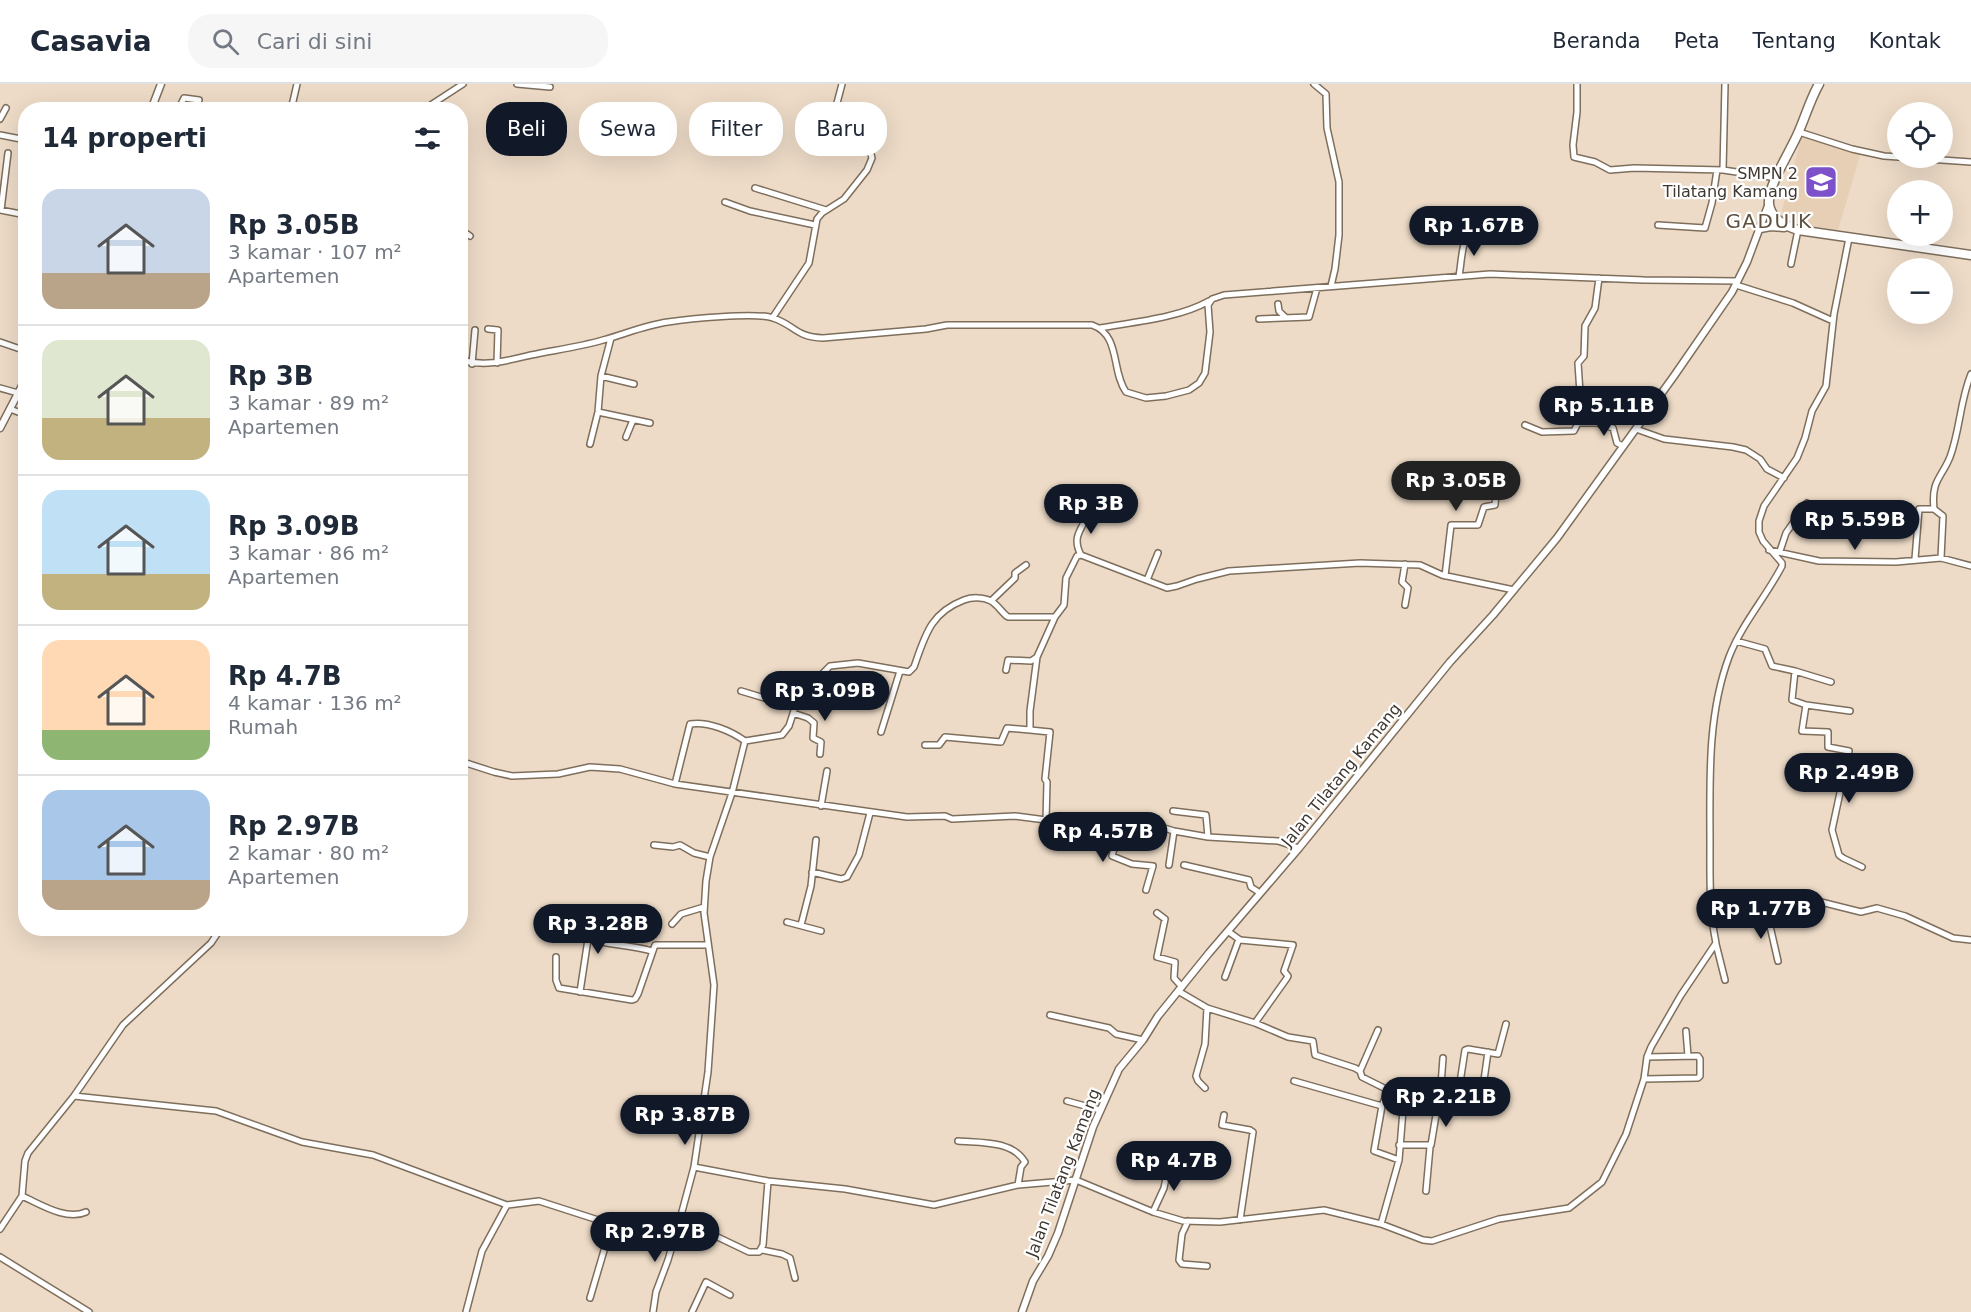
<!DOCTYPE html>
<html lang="id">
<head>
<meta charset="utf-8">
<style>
	body { margin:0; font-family:"DejaVu Sans",sans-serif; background:#f6f6f7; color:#1f2937; height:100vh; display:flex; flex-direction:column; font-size:22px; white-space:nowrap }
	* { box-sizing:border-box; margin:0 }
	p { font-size:20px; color:#747a83 }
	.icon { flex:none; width:33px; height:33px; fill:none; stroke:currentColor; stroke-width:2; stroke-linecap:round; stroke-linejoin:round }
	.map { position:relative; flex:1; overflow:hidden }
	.details { position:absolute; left:18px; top:18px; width:450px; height:834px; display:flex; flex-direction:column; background:#fff; border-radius:24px; box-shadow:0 6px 24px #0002 }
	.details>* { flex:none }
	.banner { position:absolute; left:486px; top:18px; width:570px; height:54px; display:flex; gap:12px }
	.controls { position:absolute; left:1887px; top:18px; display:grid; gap:12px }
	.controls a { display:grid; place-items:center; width:66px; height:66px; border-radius:50%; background:#fff; box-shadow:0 6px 24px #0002; font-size:30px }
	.price { position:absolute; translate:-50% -51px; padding:0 14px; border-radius:21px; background:#111827; color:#fff; font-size:20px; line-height:39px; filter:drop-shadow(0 2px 3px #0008) }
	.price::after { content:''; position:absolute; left:50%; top:36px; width:18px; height:14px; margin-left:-9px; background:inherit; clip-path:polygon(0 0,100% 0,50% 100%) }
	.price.current { background:#222; color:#fff }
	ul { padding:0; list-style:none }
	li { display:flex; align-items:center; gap:18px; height:150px; padding:0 24px }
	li+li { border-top:2px solid #e0e1e3 }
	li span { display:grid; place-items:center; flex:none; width:168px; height:120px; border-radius:18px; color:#555 }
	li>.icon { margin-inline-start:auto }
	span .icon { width:72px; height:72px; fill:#fffc; stroke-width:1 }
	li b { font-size:26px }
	h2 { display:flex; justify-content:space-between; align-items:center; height:72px; padding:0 24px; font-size:26px }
	.tag { padding:0 21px; border-radius:24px; background:#fff; box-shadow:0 6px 24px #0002; font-size:21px; line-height:54px }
	.tag.current { background:#111827; color:#fff }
	header { display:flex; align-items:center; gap:36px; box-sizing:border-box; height:84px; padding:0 30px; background:#fff; border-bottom:2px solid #e0e1e3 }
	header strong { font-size:28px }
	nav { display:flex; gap:33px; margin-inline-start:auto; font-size:21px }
	.search { width:420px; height:54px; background:#f6f6f7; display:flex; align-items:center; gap:15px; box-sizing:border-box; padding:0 21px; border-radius:24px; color:#747a83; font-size:22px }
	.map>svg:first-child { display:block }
</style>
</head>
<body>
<header>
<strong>Casavia</strong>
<div class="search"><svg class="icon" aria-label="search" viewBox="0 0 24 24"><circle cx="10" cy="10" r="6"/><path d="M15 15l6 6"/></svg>Cari di sini</div>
<nav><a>Beranda</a><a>Peta</a><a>Tentang</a><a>Kontak</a></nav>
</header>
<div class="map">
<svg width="1971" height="1228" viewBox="0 0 1971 1228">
	<rect width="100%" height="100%" fill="#eddbc7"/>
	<path fill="#e7cfb5" d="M1802,51L1861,68L1838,146L1796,140L1784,131L1782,126Z"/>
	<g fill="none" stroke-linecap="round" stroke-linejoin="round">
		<g stroke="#7e6e5c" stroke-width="8">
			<path id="minor" d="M517,0L550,3
				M1314,0L1326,10L1327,44L1339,98V151L1335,185L1331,202
				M1577,0V28L1573,61L1574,73L1595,78L1610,86L1634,84L1723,86L1777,94
				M376,23H383L384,26
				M178,26L184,14L199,16
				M291,26L297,0
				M423,26L463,0
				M0,35L6,24
				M1799,48L1852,65L1884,72L1971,78
				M0,51L26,56
				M1723,86L1725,0
				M755,104L826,126
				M725,118L750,127L815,141
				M0,126L26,131
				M1,126L8,69
				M1658,141L1705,144L1712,119L1717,86
				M460,145L470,152
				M1791,180L1798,146
				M1459,192C1462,177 1461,151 1475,144
				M1736,201L1793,219L1833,237
				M1278,220L1279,227L1285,233
				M773,233L809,179L817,135L822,129L844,115L867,86L872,74L870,67L838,33L837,19L842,0
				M1259,235L1309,233L1317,204
				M1100,244C1134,238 1179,234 1209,217
				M488,245L498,246L497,279
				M0,258L26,267
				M460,276C485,283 506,277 531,271C555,266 579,263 603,256C625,250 646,241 668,238C688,235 756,228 773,234C795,241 795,253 823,254L926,245L947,241H1092C1121,251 1111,287 1126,308L1146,314L1166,312L1189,306L1199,299L1205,289L1210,248L1208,221L1212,215L1224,211L1490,190L1644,196L1738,197
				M472,280L475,246
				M601,292L634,300
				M0,304L18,309
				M10,325L26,331
				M598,328L650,339
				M1578,339H1597L1613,344L1617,359L1623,362
				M1525,341L1542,348L1574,347L1578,339L1580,309L1578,279L1584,272L1585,242L1595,224L1599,194
				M1636,345L1664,355L1733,363L1746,366L1760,375L1767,385L1784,394
				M626,353L633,336
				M590,360L598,328L601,292L611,254
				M1769,466L1819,477L1896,478L1941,474L1971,482
				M1780,467L1786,449L1807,419
				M1081,471C1072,454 1080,447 1088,431
				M1941,474L1943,432L1934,425C1931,396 1941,395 1950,373C1960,346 1960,317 1971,290
				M1915,475L1919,425H1934
				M1405,480L1402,498L1408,504L1405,521
				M1445,492L1451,441H1478L1484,423L1495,421L1497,399L1507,397L1509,395
				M1147,496L1158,469
				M991,517L1015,494V489L1026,481
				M1736,557L1765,565L1772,582L1795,587L1792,616L1806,621L1802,647L1828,648V663L1849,667L1832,746L1839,771L1843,774L1862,783
				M1006,586L1008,576L1031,577L1037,573
				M1795,587L1831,598
				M741,607L794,623
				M1806,621L1850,627
				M793,629L808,634L814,639L813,654L821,658L820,670
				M881,648L900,587
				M925,661H939L945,653L1001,658L1007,644L1030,646
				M460,677L494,688L512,692L558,690L590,683L620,685L675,700L907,733L945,732L952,735L1015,732L1046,736L1079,734L1141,737L1174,747L1208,753L1278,757L1299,764
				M675,700L690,640C708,637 731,647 745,657
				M821,722L827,687
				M1173,727L1206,731L1208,753
				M1122,735L1112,772L1132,780L1153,782L1146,806
				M1046,736L1047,698L1045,695L1050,648L1030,646V627L1037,573L1055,533L1064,521L1066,494L1077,472L1081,471L1167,504L1177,502L1197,495L1229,487L1360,479L1420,481L1442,491L1514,506
				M654,761L673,763L680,761L694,769L710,773
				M1169,781L1174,747
				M1184,781L1249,796L1251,803L1260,809
				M812,788L841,795L847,793L859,771L870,729
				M1157,829L1165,835L1157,873L1175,878L1174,894L1182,903
				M1767,829L1778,877
				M1711,836L1767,829L1821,818L1861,828L1877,824L1905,832L1953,854L1971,856
				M787,838L821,847
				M672,840L681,830L704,823
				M801,841L811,802L816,756
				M1229,848L1240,856L1293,861L1284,887L1288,892L1287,894L1255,939
				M588,855C608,861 631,861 652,867
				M1716,860L1725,896
				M556,873V896L559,904L632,916L635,915L638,910L655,861H707
				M1225,893L1239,855
				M1178,907L1207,924L1255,939L1288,953L1313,957L1315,971L1355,984L1360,987L1362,993L1404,1014L1399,1076L1381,1140
				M580,908L588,855L595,830
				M1050,931L1109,944L1116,950L1143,956
				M1686,947L1688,972
				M1360,987L1378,946
				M1644,995L1698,994L1700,992V975L1698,972L1647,973
				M1294,997L1382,1022
				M1441,1001L1506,1016
				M1205,1004L1198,997L1196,992L1205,960L1207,924
				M1459,1005L1465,966L1468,965L1498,970L1506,940
				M1388,1006L1382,1022L1374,1067L1399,1076
				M1482,1010L1488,968
				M74,1012L216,1027L302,1058L373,1071L507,1121
				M1067,1017L1100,1026
				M1224,1031L1222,1041L1250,1046L1253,1048L1240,1136
				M958,1057C979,1059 1012,1056 1025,1078L1021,1083L1018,1101
				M1399,1061H1431L1441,1001L1443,974
				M694,1083L768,1097L845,1105L934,1121L1018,1101L1076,1096L1153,1128L1183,1137L1220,1138L1324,1126L1381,1140L1423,1156L1432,1157L1499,1135L1569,1124L1602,1098L1626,1050L1644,995L1647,973L1651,963L1681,911L1716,859C1709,826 1710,793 1710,759C1710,697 1707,632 1729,573C1741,541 1766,513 1782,482V479L1763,457L1759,448V437L1764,422L1797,374L1805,354L1812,327L1826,302L1834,230L1849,154
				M1426,1107L1430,1063
				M22,1112C40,1120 66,1137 86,1128
				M1153,1128L1164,1104L1169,1079
				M1188,1137L1182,1150L1179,1176L1182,1180L1207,1182
				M0,1145L22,1112L25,1077L28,1069L74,1012L123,941L211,859L221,844
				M762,1166L782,1170L790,1174L795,1194
				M0,1173L89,1228
				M590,1214L613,1136
				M466,1228L482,1167L507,1121L539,1117L598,1136H613L637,1132L680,1135L694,1083L708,988L714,901L704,829L706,797L710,773L732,709L745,657L782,651L789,642L798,614L830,582L858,579L909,588L914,583C925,552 930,529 964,516C972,513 983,513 991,517C998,521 1002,529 1008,533H1055
				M653,1228L656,1208L668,1176L680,1135L749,1168H759L763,1161L768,1097
				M692,1228L706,1198L730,1211"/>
		</g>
		<g stroke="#7e6e5c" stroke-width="9">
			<path id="tertiary" d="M151,26L161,0
				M0,344L26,294
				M1022,1228L1033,1197L1048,1172L1058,1149L1093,1043L1119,985L1143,956L1158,932L1209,869L1299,764L1450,578L1493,531L1557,454L1674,292L1732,208L1747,178L1769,119"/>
		</g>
		<g stroke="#7e6e5c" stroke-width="11">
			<path id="trunk" d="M1819,0C1810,16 1806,31 1799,47C1792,65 1767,102 1769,120C1771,135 1785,142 1798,146L1971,171
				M1760,144L1771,142L1784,143"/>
		</g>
		<use href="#minor" stroke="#fff" stroke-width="5"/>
		<use href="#tertiary" stroke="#fff" stroke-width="6"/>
		<use href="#trunk" stroke="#fff" stroke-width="8"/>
	</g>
	<defs>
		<g id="school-square" transform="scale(1.725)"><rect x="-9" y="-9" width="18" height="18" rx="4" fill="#7c51ca" stroke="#fff"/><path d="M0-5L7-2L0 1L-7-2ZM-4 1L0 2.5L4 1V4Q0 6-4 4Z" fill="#fff"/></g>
	</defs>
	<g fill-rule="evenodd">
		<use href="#school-square" x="1821" y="98"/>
	</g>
	<g text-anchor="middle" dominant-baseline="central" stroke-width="4.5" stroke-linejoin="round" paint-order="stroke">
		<g font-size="16" fill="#3f3830" stroke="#fff" text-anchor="end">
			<text x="1798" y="89">SMPN 2<tspan x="1798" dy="18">Tilatang Kamang</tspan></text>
		</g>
		<g font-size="16" fill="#3f3830" stroke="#fff">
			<text transform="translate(1341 691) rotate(-51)">Jalan Tilatang Kamang</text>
			<text transform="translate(1063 1089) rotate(-69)">Jalan Tilatang Kamang</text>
		</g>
		<g font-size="20" letter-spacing="1.5" fill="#605140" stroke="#fff">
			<text x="1769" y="137">GADUIK</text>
		</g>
	</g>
</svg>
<div class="controls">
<a><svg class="icon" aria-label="locate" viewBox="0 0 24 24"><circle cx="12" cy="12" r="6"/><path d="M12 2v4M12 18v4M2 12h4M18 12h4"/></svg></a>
<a>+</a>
<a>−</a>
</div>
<b class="price" style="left:1474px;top:173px">Rp 1.67B</b>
<b class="price" style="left:1604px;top:353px">Rp 5.11B</b>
<b class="price current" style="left:1456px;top:428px">Rp 3.05B</b>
<b class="price" style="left:1091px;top:451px">Rp 3B</b>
<b class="price" style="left:1855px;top:467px">Rp 5.59B</b>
<b class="price" style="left:825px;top:638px">Rp 3.09B</b>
<b class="price" style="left:1849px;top:720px">Rp 2.49B</b>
<b class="price" style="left:1103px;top:779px">Rp 4.57B</b>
<b class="price" style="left:1761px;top:856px">Rp 1.77B</b>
<b class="price" style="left:598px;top:871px">Rp 3.28B</b>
<b class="price" style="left:1446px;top:1044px">Rp 2.21B</b>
<b class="price" style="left:685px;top:1062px">Rp 3.87B</b>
<b class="price" style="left:1174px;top:1108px">Rp 4.7B</b>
<b class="price" style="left:655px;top:1179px">Rp 2.97B</b>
<div class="banner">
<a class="tag current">Beli</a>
<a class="tag">Sewa</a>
<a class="tag">Filter</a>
<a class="tag">Baru</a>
</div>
<section class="details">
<h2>14 properti<svg class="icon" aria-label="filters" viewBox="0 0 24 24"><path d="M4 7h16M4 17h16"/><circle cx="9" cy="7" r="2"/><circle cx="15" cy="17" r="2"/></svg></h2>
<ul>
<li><span style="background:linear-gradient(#c9d6e8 70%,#b9a48a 0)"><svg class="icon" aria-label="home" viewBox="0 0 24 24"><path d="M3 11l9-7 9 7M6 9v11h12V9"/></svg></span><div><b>Rp 3.05B</b><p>3 kamar · 107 m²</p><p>Apartemen</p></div></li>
<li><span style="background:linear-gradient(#dfe7d0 65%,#c2b280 0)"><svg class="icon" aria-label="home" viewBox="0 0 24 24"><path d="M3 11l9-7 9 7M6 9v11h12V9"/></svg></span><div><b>Rp 3B</b><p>3 kamar · 89 m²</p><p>Apartemen</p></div></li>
<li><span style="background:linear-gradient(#bfe0f5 70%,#c2b280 0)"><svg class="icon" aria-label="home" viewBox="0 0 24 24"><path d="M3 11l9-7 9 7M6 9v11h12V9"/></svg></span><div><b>Rp 3.09B</b><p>3 kamar · 86 m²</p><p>Apartemen</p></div></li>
<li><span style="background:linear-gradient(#ffd9b3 75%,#8fb573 0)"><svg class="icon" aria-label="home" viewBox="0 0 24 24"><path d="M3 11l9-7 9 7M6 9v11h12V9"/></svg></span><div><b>Rp 4.7B</b><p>4 kamar · 136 m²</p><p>Rumah</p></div></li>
<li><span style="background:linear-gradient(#a9c7e8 75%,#b9a48a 0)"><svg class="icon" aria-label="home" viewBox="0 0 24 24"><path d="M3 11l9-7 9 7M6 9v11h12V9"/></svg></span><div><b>Rp 2.97B</b><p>2 kamar · 80 m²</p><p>Apartemen</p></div></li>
</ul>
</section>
</div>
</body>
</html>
